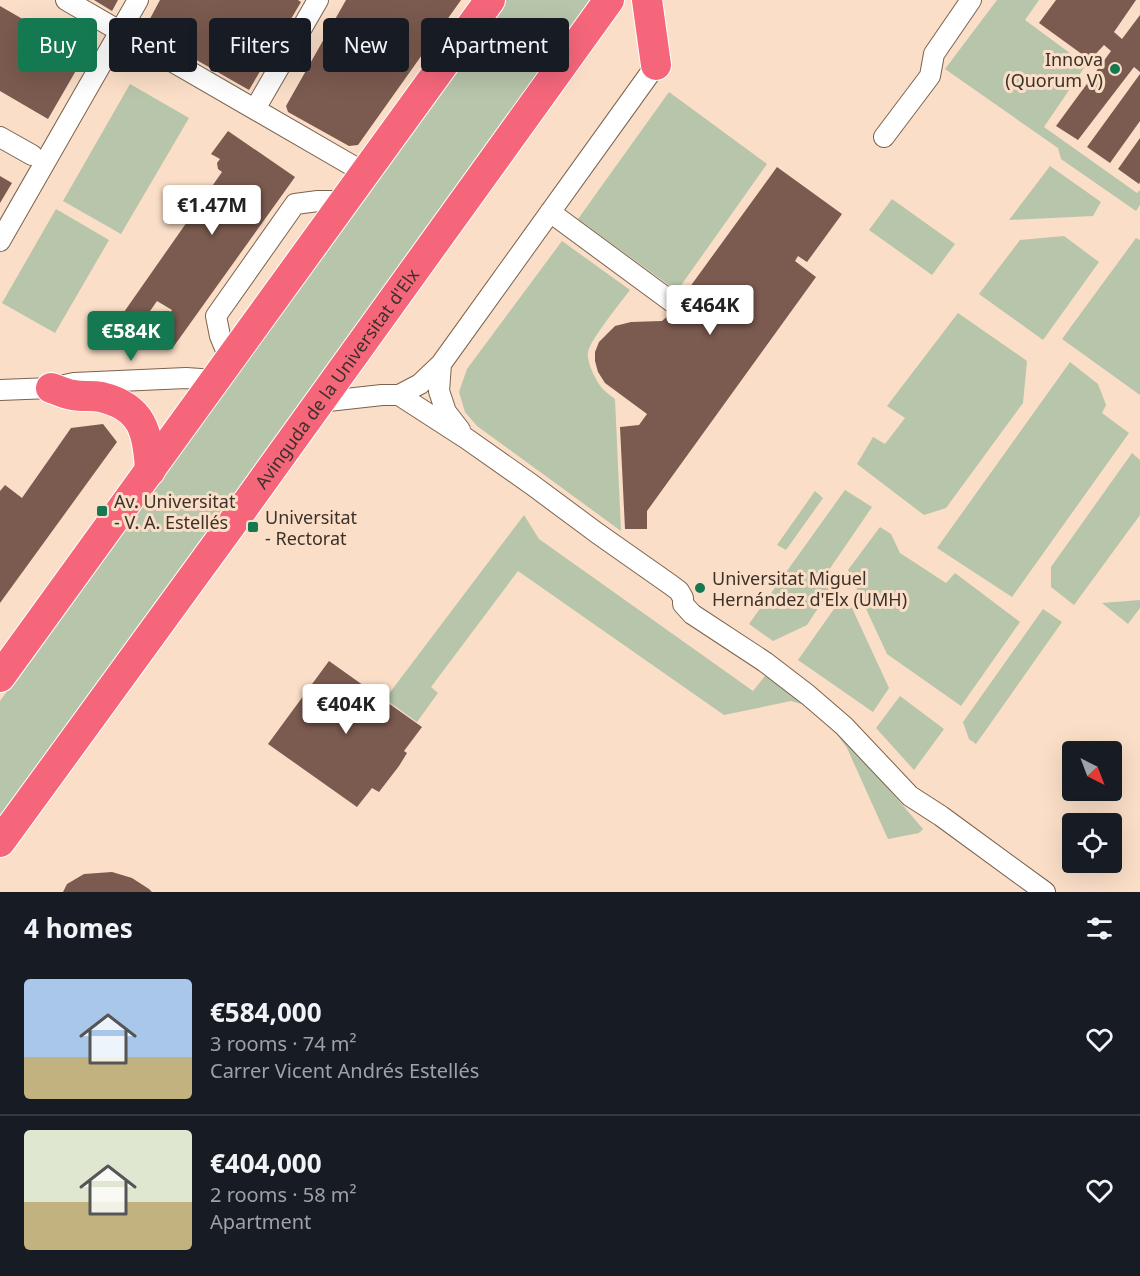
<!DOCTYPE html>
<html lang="en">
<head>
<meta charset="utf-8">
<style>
	body { margin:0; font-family:"Noto Sans",sans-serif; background:#20242c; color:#f1f3f6; height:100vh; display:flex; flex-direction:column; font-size:22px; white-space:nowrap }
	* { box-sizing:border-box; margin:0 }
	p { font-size:20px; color:#9ea1a6 }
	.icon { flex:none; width:33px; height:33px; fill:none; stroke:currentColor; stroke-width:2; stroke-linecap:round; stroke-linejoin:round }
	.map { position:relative; height:892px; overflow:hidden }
	.panel { display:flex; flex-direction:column; background:#171b24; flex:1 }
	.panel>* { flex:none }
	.guide { position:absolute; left:18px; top:18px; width:600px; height:54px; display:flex; gap:12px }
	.needle { width:39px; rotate:138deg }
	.controls { position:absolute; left:1062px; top:741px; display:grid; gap:12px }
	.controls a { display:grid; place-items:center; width:60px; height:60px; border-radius:6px; background:#171b24; box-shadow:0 6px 24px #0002; font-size:30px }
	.price { position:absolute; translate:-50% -51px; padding:0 14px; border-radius:6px; background:#fff; color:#222; font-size:20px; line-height:39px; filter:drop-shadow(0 2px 3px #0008) }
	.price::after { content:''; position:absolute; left:50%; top:36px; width:18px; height:14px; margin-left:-9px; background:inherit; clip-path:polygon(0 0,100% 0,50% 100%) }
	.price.current { background:#147850; color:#fff }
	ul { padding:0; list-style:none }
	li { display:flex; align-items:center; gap:18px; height:150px; padding:0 24px }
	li+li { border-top:2px solid #363941 }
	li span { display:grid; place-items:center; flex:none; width:168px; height:120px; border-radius:6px; color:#555 }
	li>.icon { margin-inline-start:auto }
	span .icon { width:72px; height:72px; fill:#fffc; stroke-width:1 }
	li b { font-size:26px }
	h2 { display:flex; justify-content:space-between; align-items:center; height:72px; padding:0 24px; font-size:26px }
	.chip { padding:0 21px; border-radius:6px; background:#171b24; box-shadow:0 6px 24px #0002; font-size:21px; line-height:54px }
	.chip.current { background:#147850; color:#fff }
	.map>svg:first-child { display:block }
</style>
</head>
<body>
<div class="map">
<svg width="1140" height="892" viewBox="0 0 1140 892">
	<rect width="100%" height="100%" fill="#fadec7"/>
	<path fill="#b7c5aa" d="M505,0H602L0,840V701Z
		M997,0H1039L1025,20L1086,65L1044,127L1137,193L1140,190V205L1136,211L1061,159L1058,148L945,69Z
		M130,84L189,118L121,234L63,201Z
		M669,92L767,164L677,291L578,219Z
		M1050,166L1101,202L1093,216L1009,220Z
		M892,199L955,244L932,275L869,230Z
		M56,209L109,240L55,333L2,303Z
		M1064,236L1099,262L1043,340L979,294L1020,240Z
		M1136,238L1140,240V395L1062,339Z
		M562,241L630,290C621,302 590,340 588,352C586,361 597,384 604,390C607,393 611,396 615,399L621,531L477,426L465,412L459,392L467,369Z
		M958,313L1027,361L1023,403L946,508L924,515L857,464L873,437L885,444L905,418L887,406Z
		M1070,362L1098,384L1106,405L1102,413L1129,433L1012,597L937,548Z
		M1132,453L1140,460V515L1074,605L1051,587V567Z
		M845,490L872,507L820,583L830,590L807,625L773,641L749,624Z
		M815,491L823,498L786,550L777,545Z
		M524,515L539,539L753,691L769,671L826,716L923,829L919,833L888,839L847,748L830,725L805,705L791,701L724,715L518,571L431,687L438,693L417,722L385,699Z
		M880,527L891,534L900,553L946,583L955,573L1020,622L961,706L887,654L848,570Z
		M841,599L852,608L889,688L873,712L798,660Z
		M1140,600V608L1128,624L1102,603Z
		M1043,609L1062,622L976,744L969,739L963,722Z
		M900,696L944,729L914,770L876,728Z"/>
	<path fill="#7b5a4f" d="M94,0H118L112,11Z
		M160,0H298L301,2L249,90L144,30Z
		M346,0H461L358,145L349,146L288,112L286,106Z
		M1056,0H1136L1114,32L1122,39L1140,15V72L1134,67L1078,140L1056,126L1111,51L1104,45L1090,60L1039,23Z
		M0,6L85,55L48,119L0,91Z
		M1140,74V121L1110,163L1087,147Z
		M228,131L295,177L174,346L157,333L172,310L157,301L141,324L124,312L222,172L218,169L217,163L220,159L211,154Z
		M1140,138V182L1139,184L1118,169Z
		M777,167L842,214L807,262L798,256L795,261L816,277L647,511V529H625L620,427L639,425L647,414L605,383L598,372L595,361V352L599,342L615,326L631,322L662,321L671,313Z
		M0,176L12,183L0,203Z
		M103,424L117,442L0,603V491L5,485L22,498L71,428Z
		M329,661L422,727L404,751L407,753L399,766L379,792L372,788L357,807L268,744Z
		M112,872L132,878L149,889L152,892H63L67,884L84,874Z"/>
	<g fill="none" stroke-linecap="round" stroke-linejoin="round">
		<g stroke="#7b634e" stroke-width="22">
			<path id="minor" d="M66,0L365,173
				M255,109L318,0
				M0,137L32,155
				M884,137L930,76L934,54L971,0
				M550,212L672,302
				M0,241L138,0
				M230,360L220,336L216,316L295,204L318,201H345
				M441,364L439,391L446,412L460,430
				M0,390L51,388L74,383L186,378L215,380
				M399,395L467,439L531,484L597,533L671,585L679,591L683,598V604L692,614L765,662L808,695L844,726L910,796L941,816L1045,892
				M319,402L382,395H399L420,384L441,364L656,65"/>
		</g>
		<g stroke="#fff" stroke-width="32">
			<g id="highway">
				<path d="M647,0L656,65"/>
				<path d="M51,388C58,390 65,394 73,395C82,397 92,395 101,397C143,407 148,432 150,471"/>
				<path d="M0,677L490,0"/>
				<path id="s1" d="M0,842L236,518L609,0"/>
			</g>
		</g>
		<use href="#minor" stroke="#fff" stroke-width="20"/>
		<use href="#highway" stroke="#f5667b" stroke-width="30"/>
	</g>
	<g fill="#147850" stroke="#fadec7" stroke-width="2">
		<circle cx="1115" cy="69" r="6"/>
		<rect x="96" y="505" width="12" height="12" rx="3"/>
		<rect x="247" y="521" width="12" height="12" rx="3"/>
		<circle cx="700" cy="588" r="6"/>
	</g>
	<g text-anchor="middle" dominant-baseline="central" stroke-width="6" stroke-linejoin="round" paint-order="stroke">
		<g font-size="18" fill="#3c3128" stroke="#fadec7" text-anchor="start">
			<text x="1103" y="59" text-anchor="end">Innova<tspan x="1103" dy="21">(Quorum V)</tspan></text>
			<text x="114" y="501">Av. Universitat<tspan x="114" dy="21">- V. A. Estellés</tspan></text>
			<text x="265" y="517">Universitat<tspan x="265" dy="21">- Rectorat</tspan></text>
			<text x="712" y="578">Universitat Miguel<tspan x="712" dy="21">Hernández d'Elx (UMH)</tspan></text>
		</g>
		<g font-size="18" fill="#3c3128" stroke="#fadec7">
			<text stroke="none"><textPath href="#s1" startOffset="573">Avinguda de la Universitat d'Elx</textPath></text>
		</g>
	</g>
</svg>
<div class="controls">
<a><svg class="needle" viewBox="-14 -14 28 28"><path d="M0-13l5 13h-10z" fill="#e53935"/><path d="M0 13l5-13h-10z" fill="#9ea1a6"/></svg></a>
<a><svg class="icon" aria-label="locate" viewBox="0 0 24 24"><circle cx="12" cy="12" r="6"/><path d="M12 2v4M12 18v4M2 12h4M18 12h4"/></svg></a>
</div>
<b class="price" style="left:212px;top:236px">€1.47M</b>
<b class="price" style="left:710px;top:336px">€464K</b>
<b class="price current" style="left:131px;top:362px">€584K</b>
<b class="price" style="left:346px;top:735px">€404K</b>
<div class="guide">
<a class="chip current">Buy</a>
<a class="chip">Rent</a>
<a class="chip">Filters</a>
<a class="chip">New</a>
<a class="chip">Apartment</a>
</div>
</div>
<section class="panel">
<h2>4 homes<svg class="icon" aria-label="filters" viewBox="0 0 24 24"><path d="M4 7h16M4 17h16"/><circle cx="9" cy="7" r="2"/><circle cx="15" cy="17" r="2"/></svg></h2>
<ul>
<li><span style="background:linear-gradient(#a9c7e8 65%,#c2b280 0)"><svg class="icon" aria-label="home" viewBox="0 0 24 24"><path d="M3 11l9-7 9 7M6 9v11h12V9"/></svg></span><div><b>€584,000</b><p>3 rooms · 74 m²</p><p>Carrer Vicent Andrés Estellés</p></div><svg class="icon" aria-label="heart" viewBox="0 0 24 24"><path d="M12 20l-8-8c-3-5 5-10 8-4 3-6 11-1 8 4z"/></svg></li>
<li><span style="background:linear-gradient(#dfe7d0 60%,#c2b280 0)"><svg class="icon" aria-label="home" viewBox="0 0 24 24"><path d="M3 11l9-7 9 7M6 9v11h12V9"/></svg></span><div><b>€404,000</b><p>2 rooms · 58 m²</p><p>Apartment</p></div><svg class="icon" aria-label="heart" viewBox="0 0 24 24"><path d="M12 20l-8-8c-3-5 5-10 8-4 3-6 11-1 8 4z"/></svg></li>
</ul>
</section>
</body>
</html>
